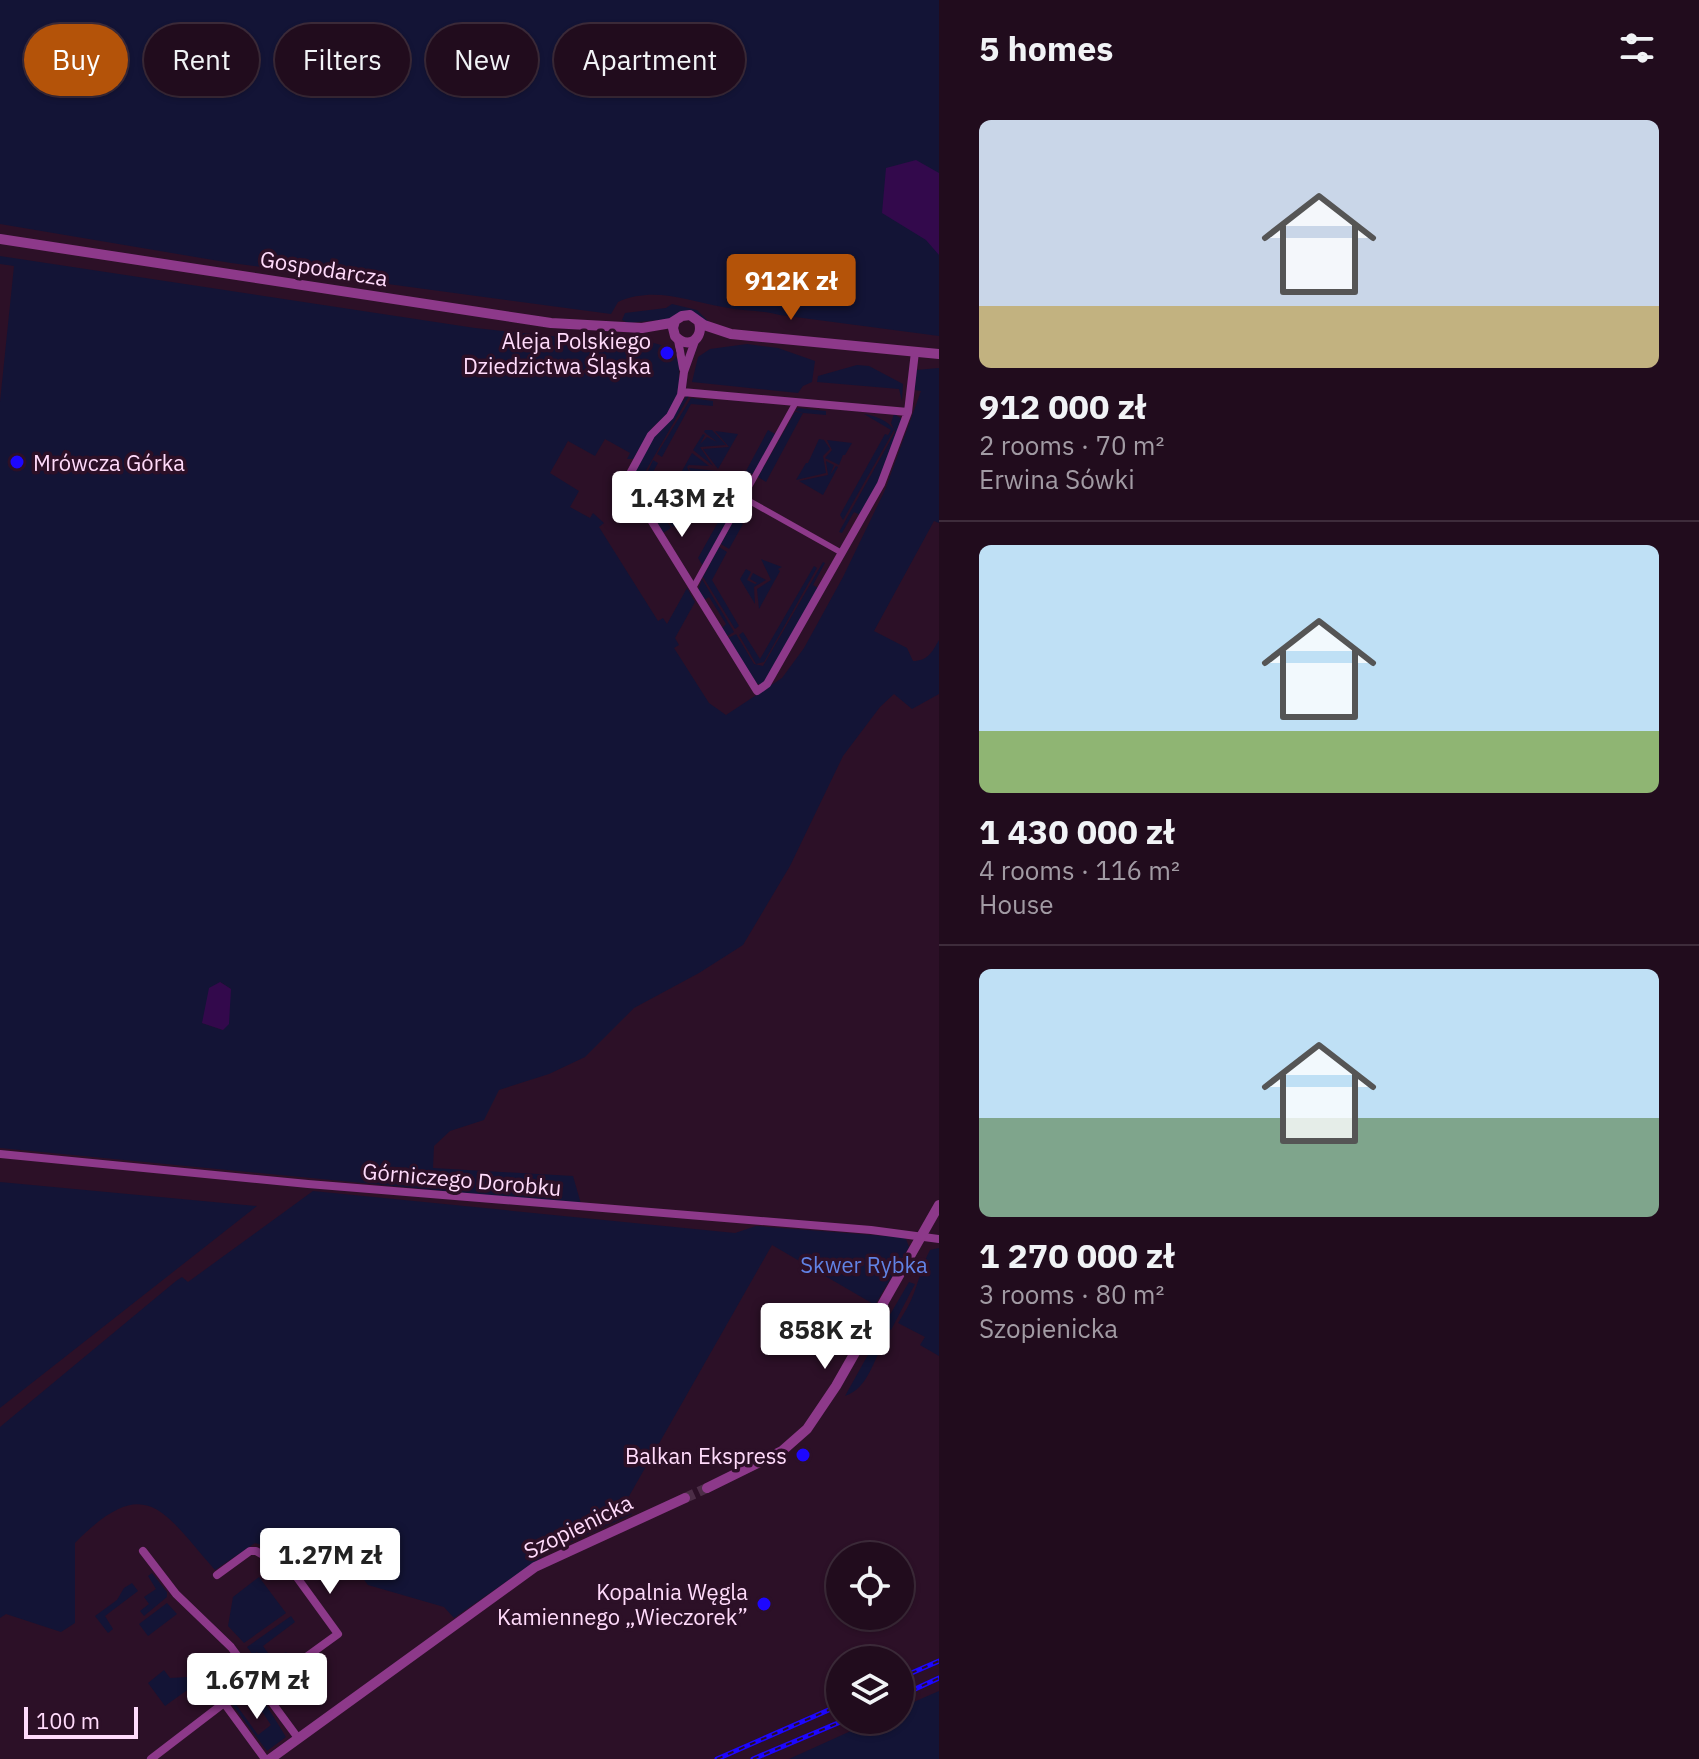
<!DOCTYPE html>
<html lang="en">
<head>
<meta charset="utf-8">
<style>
	body { margin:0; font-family:"IBM Plex Sans",sans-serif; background:#291526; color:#f1f3f6; height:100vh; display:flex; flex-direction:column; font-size:30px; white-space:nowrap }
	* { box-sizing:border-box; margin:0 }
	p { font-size:26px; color:#a29ba4 }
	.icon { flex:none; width:44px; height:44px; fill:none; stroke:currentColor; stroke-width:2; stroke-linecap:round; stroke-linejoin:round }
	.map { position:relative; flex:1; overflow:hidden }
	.sheet { display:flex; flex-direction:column; background:#210c1d; width:760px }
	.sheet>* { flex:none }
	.banner { position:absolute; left:24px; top:24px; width:760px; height:72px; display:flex; gap:16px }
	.controls { position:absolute; left:826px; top:1542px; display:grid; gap:16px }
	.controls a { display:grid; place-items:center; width:88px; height:88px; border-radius:50%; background:#210c1d; box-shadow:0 2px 6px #0004,0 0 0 2px #3e2c3b; font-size:40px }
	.scale { position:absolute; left:24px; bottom:20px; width:114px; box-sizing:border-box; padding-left:8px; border:4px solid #ffdbfb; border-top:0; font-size:22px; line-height:28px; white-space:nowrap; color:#ffdbfb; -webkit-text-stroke:6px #2c1027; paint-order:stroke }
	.price { position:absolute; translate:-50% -68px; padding:0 18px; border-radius:8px; background:#fff; color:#222; font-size:26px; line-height:52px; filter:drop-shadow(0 2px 4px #0008) }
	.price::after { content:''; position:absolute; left:50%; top:48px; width:24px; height:18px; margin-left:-12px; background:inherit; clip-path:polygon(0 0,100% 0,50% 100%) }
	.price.active { background:#b45309; color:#fff }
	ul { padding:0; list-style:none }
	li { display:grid; align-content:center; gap:16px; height:424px; padding:0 40px }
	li+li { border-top:2px solid #3e2c3b }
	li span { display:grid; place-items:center; height:248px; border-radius:12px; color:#555 }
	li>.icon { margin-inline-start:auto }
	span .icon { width:144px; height:144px; fill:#fffc; stroke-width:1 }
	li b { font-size:34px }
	h2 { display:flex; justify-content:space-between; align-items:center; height:96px; padding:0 40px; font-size:34px }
	.tag { padding:0 28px; border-radius:36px; background:#210c1d; box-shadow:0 2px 6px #0004,0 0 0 2px #3e2c3b; font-size:28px; line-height:72px }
	.tag.active { background:#b45309; color:#fff }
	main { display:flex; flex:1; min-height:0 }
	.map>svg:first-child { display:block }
</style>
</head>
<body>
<main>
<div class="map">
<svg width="939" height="1759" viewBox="0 0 939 1759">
	<rect width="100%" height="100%" fill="#2c1027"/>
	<path fill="#131436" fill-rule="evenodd" d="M0,0H939V336L780,315C760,310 742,311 723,307C686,301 655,286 618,302L611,314L231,263L0,224Z
		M0,256L475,328L628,344L632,337L661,345L679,360V392L669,412L652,428L633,459H627L630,453L605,439L595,456L568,441L550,473L579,491L570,507L590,518L593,513L604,523L599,527L658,621L663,618L667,624L687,588L695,602L675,638L679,645L674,648L709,703L726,715L782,678L804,648L843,577L885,490L921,391L915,390L916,370L939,368V523L934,521L874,631L907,648L913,661C928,661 932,652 939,640V694L912,709L894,694L880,707L843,756L790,866L743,945L699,973L634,1008L585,1057L549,1074L499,1090L484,1120L450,1131L434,1146L433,1168L573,1176L581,1204L0,1148V402L14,266L0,264ZM220,982L231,989L223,1030L202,1023Z
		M672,304L697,310L711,324L699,316L628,323L622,320L625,313L666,308Z
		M747,344L778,348L815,361L812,382L803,386L798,393L692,382L698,357L710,349Z
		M857,365L869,366L903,384L902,401L899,389L817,382L818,376Z
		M687,396H689L641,479L671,528L663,533L630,481L656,432Z
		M691,398L713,401V406L691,404L662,457L657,454Z
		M798,408L826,411V415L803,413L766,482L758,477L795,412L804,413L796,411Z
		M864,414C874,415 889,421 894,430L843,520L840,515L885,434L888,435L891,430Z
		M894,414L902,419L877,484L860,515L854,512L842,533L839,532L895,432L891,423Z
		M705,430H712L726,445L700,447L713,466L693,450L703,434L705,435L700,444L707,437L717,442L704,432Z
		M768,430L777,435L754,475L746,471Z
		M715,431L738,434L718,469L703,449L729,447Z
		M819,439L824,440L830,449L823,456L826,473L796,480L806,463H808Z
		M827,440L852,443L845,455H843L839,465L825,458L832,450Z
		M692,453L709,466L689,465L687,467L698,490L693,503L678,478Z
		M653,460L658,463L649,479L677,525L672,527L644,480Z
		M826,461L834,465L830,475L836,466L838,467L823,495L799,481L828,475Z
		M689,468L717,471L711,480H707L710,482L696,508L694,505L700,489Z
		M722,515L730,519L703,566L698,558Z
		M734,520L743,524L729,549L721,544Z
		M719,547L727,552L712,580L739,626L735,629L703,577Z
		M761,559L782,567L778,569L780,571L759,609L757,589L771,580Z
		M823,562L825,563L813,585L818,588L763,684H757L728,638L736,634L754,664L763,666Z
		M814,566L817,568L764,662L756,664L739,635L743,632L760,659Z
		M746,569L751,572L747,580L755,584L757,583L750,579L753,573L766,580L754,587L755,604L740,579Z
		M702,579L734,632L727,636L722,628L726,624L709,597L704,600L698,590Z
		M0,1182L257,1206L0,1408Z
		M313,1191L735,1233L756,1226L899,1237L906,1239L909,1247L875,1305L772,1245L624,1505L632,1514L546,1554L454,1618L444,1607L368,1585L339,1547L298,1572L285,1552L255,1543L215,1570C163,1511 146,1471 75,1543V1623L61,1632L6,1614L0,1618V1427L176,1281L182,1277L188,1282Z
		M939,1248V1356L920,1345L925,1337L898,1323C904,1313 910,1304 914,1293C920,1277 922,1265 930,1250Z
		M909,1282L915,1284L891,1330L884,1325Z
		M879,1335L886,1338C874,1358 869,1388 845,1396Z
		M152,1573L167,1592V1597L144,1616L140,1611L149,1604L144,1597L156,1589L148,1576Z
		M259,1577L286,1613L244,1643L228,1626L233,1597Z
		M132,1583L138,1591L105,1616L113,1629L108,1633L95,1616L117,1600L124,1588Z
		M167,1603L177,1614L148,1636L139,1624Z
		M291,1616L295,1622L263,1646L273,1660L286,1652L294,1663L271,1680L263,1668L266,1665L257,1652L253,1655L247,1647Z
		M164,1670L170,1678L187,1677L190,1688L165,1706L148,1683Z
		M222,1685L258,1735L271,1725L259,1707L265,1703L286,1737L267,1751L219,1687Z
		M939,1691V1759H789L875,1720H900V1708Z"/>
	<path fill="#33094c" d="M916,160L939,173V255L926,240L882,213L886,168Z
		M220,982L231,989L229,1024L223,1030L202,1023L209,988Z"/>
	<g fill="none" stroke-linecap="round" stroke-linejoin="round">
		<path stroke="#4c2e47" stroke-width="10" stroke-dasharray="10 5" stroke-linecap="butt" d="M685,1498L707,1488"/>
		<path stroke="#8d398a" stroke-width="6" d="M744,498L842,553
			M693,588L796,402"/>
		<path stroke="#8d398a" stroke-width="8" d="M678,340L683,368
			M695,341L684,372L681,395L670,416L651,435L625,483L633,491L757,691L767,684L881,484L908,412L915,352
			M682,392L908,412
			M0,1154L308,1184L871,1230L939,1239
			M143,1551L176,1594L231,1647L298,1738
			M217,1575L250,1551H256L293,1572L338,1634L262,1689
			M151,1759L224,1703L265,1759"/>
		<path stroke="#8d398a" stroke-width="10" d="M0,239L551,323L642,328L671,323L682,316L690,315L704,325L731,334L939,354
			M675,321L673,328L675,336C688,350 704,339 699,322
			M707,1488L782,1451L807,1429L836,1386L939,1205
			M270,1759L535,1567L685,1498"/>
		<g stroke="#1d07ff" stroke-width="5">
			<path id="rail" d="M900,1678L939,1661
				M900,1696L939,1678
				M717,1759L840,1705
				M753,1759L845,1720"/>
		</g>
		<use href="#rail" stroke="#2c1027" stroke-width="2" stroke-dasharray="6" stroke-linecap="butt"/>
	</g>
	<g fill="#1d07ff" stroke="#2c1027" stroke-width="3">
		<circle cx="667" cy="353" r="8"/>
		<circle cx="17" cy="462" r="8"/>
		<circle cx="803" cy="1455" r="8"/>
		<circle cx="764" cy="1604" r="8"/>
	</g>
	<g text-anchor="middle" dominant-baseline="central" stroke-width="7" stroke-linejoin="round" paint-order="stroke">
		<g font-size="22" fill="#ffdbfb" stroke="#2c1027">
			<text transform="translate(324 268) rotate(9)">Gospodarcza</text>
			<text transform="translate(462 1179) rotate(5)">Górniczego Dorobku</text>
			<text transform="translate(578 1526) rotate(-26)">Szopienicka</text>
		</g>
		<g font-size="22" fill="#ffdbfb" stroke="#2c1027" text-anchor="end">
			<text x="651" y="340">Aleja Polskiego<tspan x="651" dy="25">Dziedzictwa Śląska</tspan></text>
			<text x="33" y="462" text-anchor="start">Mrówcza Górka</text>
			<text x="787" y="1455">Balkan Ekspress</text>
			<text x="748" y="1591">Kopalnia Węgla<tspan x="748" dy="25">Kamiennego „Wieczorek”</tspan></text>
		</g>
		<g font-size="22" fill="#6183e5" stroke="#2c1027">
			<text x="864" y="1264">Skwer Rybka</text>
		</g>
	</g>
</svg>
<div class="controls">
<a><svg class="icon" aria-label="locate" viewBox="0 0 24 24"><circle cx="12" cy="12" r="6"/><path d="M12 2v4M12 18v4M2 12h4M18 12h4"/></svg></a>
<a><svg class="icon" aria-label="layers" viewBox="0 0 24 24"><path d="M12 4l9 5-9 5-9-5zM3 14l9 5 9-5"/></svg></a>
</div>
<div class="scale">100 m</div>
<b class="price active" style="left:791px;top:322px">912K zł</b>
<b class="price" style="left:682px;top:539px">1.43M zł</b>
<b class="price" style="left:825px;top:1371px">858K zł</b>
<b class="price" style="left:330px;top:1596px">1.27M zł</b>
<b class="price" style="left:257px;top:1721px">1.67M zł</b>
<div class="banner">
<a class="tag active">Buy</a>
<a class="tag">Rent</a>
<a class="tag">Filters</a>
<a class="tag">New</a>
<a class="tag">Apartment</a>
</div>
</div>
<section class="sheet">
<h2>5 homes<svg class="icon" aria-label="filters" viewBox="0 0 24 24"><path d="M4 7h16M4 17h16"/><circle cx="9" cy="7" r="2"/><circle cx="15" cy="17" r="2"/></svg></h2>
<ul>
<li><span style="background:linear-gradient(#c9d6e8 75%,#c2b280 0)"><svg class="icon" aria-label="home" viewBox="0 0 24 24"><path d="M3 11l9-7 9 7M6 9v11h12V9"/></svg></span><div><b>912 000 zł</b><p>2 rooms · 70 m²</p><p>Erwina Sówki</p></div></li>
<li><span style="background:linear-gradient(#bfe0f5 75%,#8fb573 0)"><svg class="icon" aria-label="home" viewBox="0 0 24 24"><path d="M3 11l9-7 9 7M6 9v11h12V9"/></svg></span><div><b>1 430 000 zł</b><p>4 rooms · 116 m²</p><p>House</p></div></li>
<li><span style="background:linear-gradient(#bfe0f5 60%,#7fa58c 0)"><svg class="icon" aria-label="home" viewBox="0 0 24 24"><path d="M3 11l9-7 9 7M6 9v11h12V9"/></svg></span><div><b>1 270 000 zł</b><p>3 rooms · 80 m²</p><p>Szopienicka</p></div></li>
</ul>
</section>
</main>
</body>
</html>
